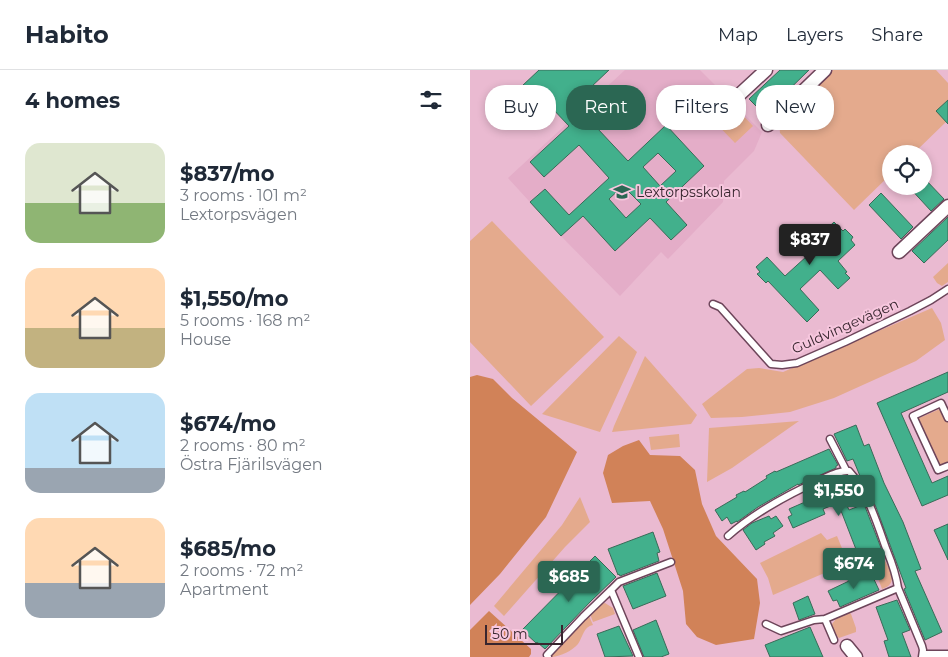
<!DOCTYPE html>
<html lang="en">
<head>
<meta charset="utf-8">
<style>
	body { margin:0; font-family:Montserrat,sans-serif; background:#f2f2f3; color:#1f2937; height:100vh; display:flex; flex-direction:column; font-size:19px; white-space:nowrap }
	* { box-sizing:border-box; margin:0 }
	p { font-size:16px; color:#747a83 }
	.icon { flex:none; width:28px; height:28px; fill:none; stroke:currentColor; stroke-width:2; stroke-linecap:round; stroke-linejoin:round }
	.map { position:relative; flex:1; overflow:hidden }
	.panel { display:flex; flex-direction:column; background:#fff; width:470px }
	.panel>* { flex:none }
	.banner { position:absolute; left:15px; top:15px; width:388px; height:45px; display:flex; gap:10px }
	.fabs { position:absolute; left:412px; top:75px; display:grid; gap:10px }
	.fabs a { display:grid; place-items:center; width:50px; height:50px; border-radius:50%; background:#fff; box-shadow:0 2px 8px #0003; font-size:25px }
	.scale { position:absolute; left:15px; bottom:12px; width:78px; box-sizing:border-box; padding-left:5px; border:2px solid #38262f; border-top:0; font-size:14px; line-height:18px; white-space:nowrap; color:#38262f; -webkit-text-stroke:4px #f7c7de; paint-order:stroke }
	.price { position:absolute; translate:-50% -42px; padding:0 11px; border-radius:5px; background:#2b6753; color:#fff; font-size:16px; line-height:32px; filter:drop-shadow(0 1px 2px #0008) }
	.price::after { content:''; position:absolute; left:50%; top:30px; width:15px; height:11px; margin-left:-8px; background:inherit; clip-path:polygon(0 0,100% 0,50% 100%) }
	.price.current { background:#222; color:#fff }
	ul { padding:0; list-style:none }
	li { display:flex; align-items:center; gap:15px; height:125px; padding:0 25px }
	li span { display:grid; place-items:center; flex:none; width:140px; height:100px; border-radius:15px; color:#555 }
	li>.icon { margin-inline-start:auto }
	span .icon { width:60px; height:60px; fill:#fffc; stroke-width:1 }
	li b { font-size:21px }
	h2 { display:flex; justify-content:space-between; align-items:center; height:60px; padding:0 25px; font-size:21px }
	.pill { padding:0 18px; border-radius:20px; background:#fff; box-shadow:0 2px 8px #0003; font-size:18px; line-height:45px }
	.pill.current { background:#2b6753; color:#fff }
	header { display:flex; align-items:center; gap:30px; box-sizing:border-box; height:70px; padding:0 25px; background:#fff; border-bottom:1px solid #e0e1e3 }
	header strong { font-size:24px }
	nav { display:flex; gap:28px; margin-inline-start:auto; font-size:18px }
	main { display:flex; flex:1; min-height:0 }
	.map>svg:first-child { display:block }
</style>
</head>
<body>
<header>
<strong>Habito</strong>
<nav><a>Map</a><a>Layers</a><a>Share</a></nav>
</header>
<main>
<section class="panel">
<h2>4 homes<svg class="icon" aria-label="filters" viewBox="0 0 24 24"><path d="M4 7h16M4 17h16"/><circle cx="9" cy="7" r="2"/><circle cx="15" cy="17" r="2"/></svg></h2>
<ul>
<li><span style="background:linear-gradient(#dfe7d0 60%,#8fb573 0)"><svg class="icon" aria-label="home" viewBox="0 0 24 24"><path d="M3 11l9-7 9 7M6 9v11h12V9"/></svg></span><div><b>$837/mo</b><p>3 rooms · 101 m²</p><p>Lextorpsvägen</p></div></li>
<li><span style="background:linear-gradient(#ffd9b3 60%,#c2b280 0)"><svg class="icon" aria-label="home" viewBox="0 0 24 24"><path d="M3 11l9-7 9 7M6 9v11h12V9"/></svg></span><div><b>$1,550/mo</b><p>5 rooms · 168 m²</p><p>House</p></div></li>
<li><span style="background:linear-gradient(#bfe0f5 75%,#9aa5b1 0)"><svg class="icon" aria-label="home" viewBox="0 0 24 24"><path d="M3 11l9-7 9 7M6 9v11h12V9"/></svg></span><div><b>$674/mo</b><p>2 rooms · 80 m²</p><p>Östra Fjärilsvägen</p></div></li>
<li><span style="background:linear-gradient(#ffd9b3 65%,#9aa5b1 0)"><svg class="icon" aria-label="home" viewBox="0 0 24 24"><path d="M3 11l9-7 9 7M6 9v11h12V9"/></svg></span><div><b>$685/mo</b><p>2 rooms · 72 m²</p><p>Apartment</p></div></li>
</ul>
</section>
<div class="map">
<svg width="478" height="587" viewBox="0 0 478 587">
	<rect width="100%" height="100%" fill="#eabad1"/>
	<path fill="#e4adc8" d="M155,0H230L292,62L284,81L254,111L253,132L198,189L191,182L150,226L91,166L38,108Z"/>
	<path fill="#e4aa8d" d="M363,0H466L478,13V50L443,84H421V104L384,140L310,63L309,50Z
		M254,25L283,56L265,73L236,43Z
		M22,151L134,267L61,336L0,272V171Z
		M478,193V212L472,216L467,213L463,207Z
		M462,238L471,253L475,270L446,291L364,328L320,342L272,347L241,348L232,334L277,299L289,298L313,302Z
		M149,266L167,282L130,362L72,344Z
		M175,286L227,345L221,354L142,362L144,356Z
		M472,338L478,353V392L469,396L447,349Z
		M329,351L262,398L237,412L239,358Z
		M209,364L210,377L181,380L179,367Z
		M110,427L120,452L95,477L34,546L24,536L92,455Z
		M351,463L357,470L367,466L378,493L303,525L298,508L290,493Z
		M411,483C416,495 432,513 412,519L400,487Z
		M135,533L143,538L145,544L123,552L120,544L130,534Z
		M379,542L381,544L386,558V562L369,568L362,561V554L366,549Z
		M119,546L123,555C113,557 113,567 108,574C102,581 91,586 82,587L81,585Z"/>
	<path fill="#d18258" d="M7,305L23,309L42,328L107,382L76,447L30,504L0,535V307Z
		M169,370L180,385L210,386L225,400L232,434L246,466L287,509L290,533L284,569L246,575L227,567L216,554L213,521L205,496L193,459L180,431L142,433L133,403L138,385L153,376Z
		M19,541L61,579V584L59,587H0V560Z"/>
	<path fill="#42b08c" stroke="#396b58" fill-rule="evenodd" d="M69,0H139L120,18L143,43L127,58L158,91L196,55L234,96L196,132L217,155L201,170L180,148L145,181L113,146L91,166L60,132L75,119L99,145L139,108L109,75L74,107L60,92L99,56L80,36L75,41L52,16ZM188,83L206,101L190,116L173,97ZM153,116L171,134L156,148L139,129Z
		M310,0H339L294,44L279,29Z
		M478,30V54L466,41Z
		M454,108L474,129L461,141L438,116H454Z
		M411,123L443,157L431,169L399,135Z
		M478,147V170L454,193L442,181Z
		M364,152L373,161L375,159L383,167L381,170L385,175L368,191L377,202L375,203L380,208L368,219L350,200L330,219L349,240L337,252L298,211L296,213L287,204L290,202L286,197L297,187L315,206L337,186L319,166L329,156L334,161L337,158L347,168Z
		M478,302V322L431,343L462,413L478,406V425L452,436L407,333Z
		M386,355L394,376L399,374L414,413L433,452L451,499L445,501L472,562L455,570L434,519L436,518L406,437L390,406L383,389L377,391L364,364Z
		M359,379L368,395L366,396V398L328,415V414L288,437L267,452V451L261,454L257,447L252,451L245,440L267,427L266,425L274,421L275,422L297,408L296,406L305,401L306,402Z
		M365,409L379,440L394,434L411,478L389,487L368,433L353,439L355,444L323,458L318,447L322,445L319,439L351,425L348,417Z
		M299,446L301,449L306,446L313,456L303,463L305,466L294,472L295,474L286,480L273,460L282,453Z
		M478,454V490L464,460Z
		M183,462L190,482L187,483L189,491L150,506L149,504L148,505L138,479Z
		M125,486L146,507L121,531L75,579L67,572L66,573L52,560Z
		M400,501L409,520L370,537L367,530L363,531L358,521Z
		M187,503L196,526L163,539L153,516Z
		M338,526L345,544L329,550L323,533Z
		M427,530L440,560L432,563L441,587H419L414,571L418,570L406,537Z
		M186,550L199,584L191,587H174L163,560Z
		M149,556L163,586L135,587L127,564Z
		M340,557L353,587H300L295,575Z"/>
	<g fill="none" stroke-linecap="round" stroke-linejoin="round">
		<g stroke="#6d455a" stroke-width="9">
			<path id="lane" d="M243,234L250,237L301,294L312,295L327,293L375,272L440,241L461,230L478,219
				M478,348L471,333L443,346L468,400L478,396
				M360,369L376,400
				M258,466C285,442 317,425 350,410C359,406 370,400 379,401C397,420 408,456 417,481C422,493 426,504 428,518
				M355,549L428,518L452,576L453,580L452,587
				M296,554L311,561L344,550L355,549L364,570
				M453,584H478
				M78,587L77,585L113,547L141,520
				M169,587L141,520L149,512L201,492"/>
		</g>
		<g stroke="#6d455a" stroke-width="15">
			<path id="street" d="M269,25L296,0
				M298,55L355,0
				M429,182L478,136
				M377,576L386,587"/>
		</g>
		<use href="#lane" stroke="#fff" stroke-width="6"/>
		<use href="#street" stroke="#fff" stroke-width="12"/>
	</g>
	<defs>
		<g id="school-bare" transform="scale(1.35)"><path d="M0-5L7-2L0 1L-7-2ZM-4 1L0 2.5L4 1V4Q0 6-4 4Z" fill="#2b6753" stroke="#f7c7de" stroke-width="2.5" paint-order="stroke"/></g>
	</defs>
	<g fill-rule="evenodd">
		<use href="#school-bare" x="152" y="122"/>
	</g>
	<g text-anchor="middle" dominant-baseline="central" stroke-width="4" stroke-linejoin="round" paint-order="stroke">
		<g font-size="14" fill="#38262f" stroke="#f7c7de" text-anchor="start">
			<text x="166" y="122">Lextorpsskolan</text>
		</g>
		<g font-size="14" fill="#38262f" stroke="#f7c7de">
			<text transform="translate(375 256) rotate(-24)">Guldvingevägen</text>
		</g>
	</g>
</svg>
<div class="fabs">
<a><svg class="icon" aria-label="locate" viewBox="0 0 24 24"><circle cx="12" cy="12" r="6"/><path d="M12 2v4M12 18v4M2 12h4M18 12h4"/></svg></a>
</div>
<div class="scale">50 m</div>
<b class="price current" style="left:340px;top:196px">$837</b>
<b class="price" style="left:369px;top:447px">$1,550</b>
<b class="price" style="left:384px;top:520px">$674</b>
<b class="price" style="left:99px;top:533px">$685</b>
<div class="banner">
<a class="pill">Buy</a>
<a class="pill current">Rent</a>
<a class="pill">Filters</a>
<a class="pill">New</a>
</div>
</div>
</main>
</body>
</html>
